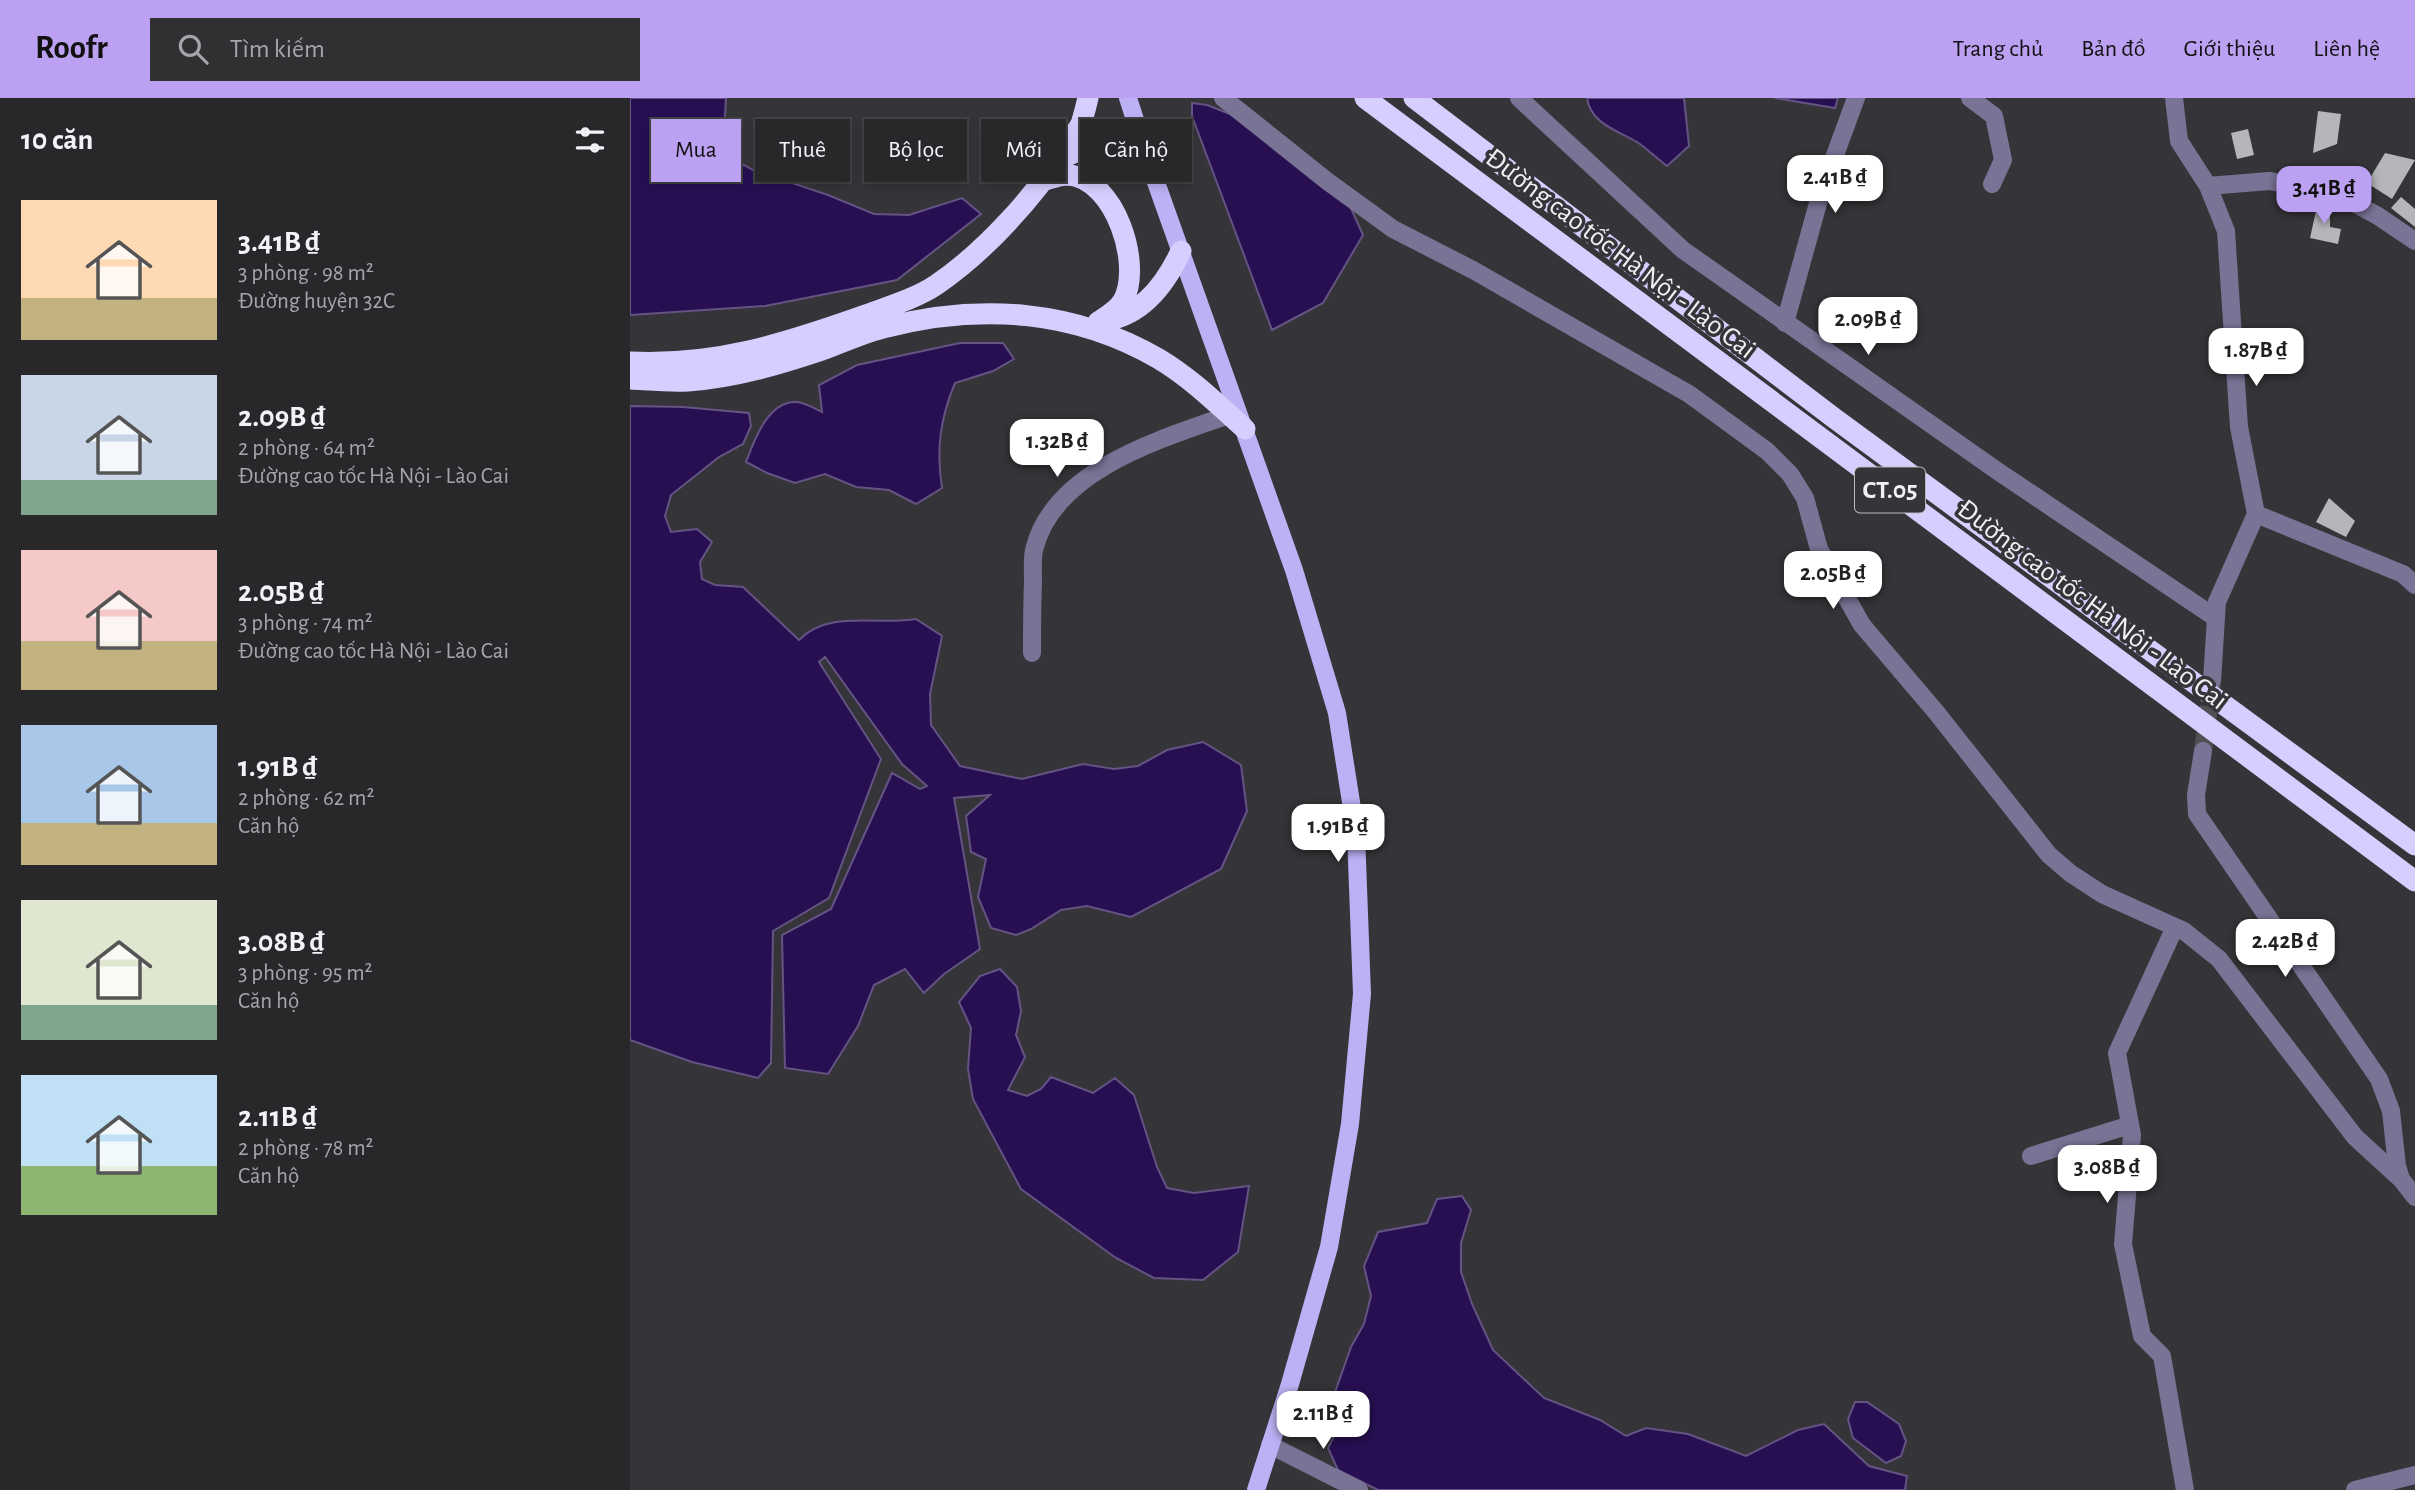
<!DOCTYPE html>
<html lang="vi">
<head>
<meta charset="utf-8">
<style>
	body { margin:0; font-family:"Alegreya Sans",sans-serif; background:#303033; color:#f1f3f6; height:100vh; display:flex; flex-direction:column; font-size:26px; white-space:nowrap }
	* { box-sizing:border-box; margin:0 }
	p { font-size:23px; color:#a5a6a9 }
	.icon { flex:none; width:38px; height:38px; fill:none; stroke:currentColor; stroke-width:2; stroke-linecap:round; stroke-linejoin:round }
	.map { position:relative; flex:1; overflow:hidden }
	.details { display:flex; flex-direction:column; background:#28282b; width:630px }
	.details>* { flex:none }
	.guide { position:absolute; left:21px; top:21px; width:665px; height:63px; display:flex; gap:14px }
	.price { position:absolute; translate:-50% -60px; padding:0 16px; border-radius:14px; background:#fff; color:#222; font-size:23px; line-height:46px; filter:drop-shadow(0 2px 4px #0008) }
	.price::after { content:''; position:absolute; left:50%; top:42px; width:21px; height:16px; margin-left:-10px; background:inherit; clip-path:polygon(0 0,100% 0,50% 100%) }
	.price.active { background:#bca0f2; color:#111 }
	ul { padding:0; list-style:none }
	li { display:flex; align-items:center; gap:21px; height:175px; padding:0 21px }
	li span { display:grid; place-items:center; flex:none; width:196px; height:140px; border-radius:0px; color:#555 }
	li>.icon { margin-inline-start:auto }
	span .icon { width:84px; height:84px; fill:#fffc; stroke-width:1 }
	li b { font-size:30px }
	h2 { display:flex; justify-content:space-between; align-items:center; height:84px; padding:0 21px; font-size:30px }
	.pill { padding:0 24px; border-radius:0px; background:#28282b; box-shadow:0 4px 10px #0003,0 0 0 2px #444447; font-size:24px; line-height:63px }
	.pill.active { background:#bca0f2; color:#111 }
	header { display:flex; align-items:center; gap:42px; box-sizing:border-box; height:98px; padding:0 35px; background:#bca0f2; color:#111 }
	header strong { font-size:33px }
	nav { display:flex; gap:38px; margin-inline-start:auto; font-size:24px }
	.search { width:490px; height:63px; background:#303033; display:flex; align-items:center; gap:18px; box-sizing:border-box; padding:0 24px; border-radius:0px; color:#a5a6a9; font-size:26px }
	main { display:flex; flex:1; min-height:0 }
	.map>svg:first-child { display:block }
</style>
</head>
<body>
<header>
<strong>Roofr</strong>
<div class="search"><svg class="icon" aria-label="search" viewBox="0 0 24 24"><circle cx="10" cy="10" r="6"/><path d="M15 15l6 6"/></svg>Tìm kiếm</div>
<nav><a>Trang chủ</a><a>Bản đồ</a><a>Giới thiệu</a><a>Liên hệ</a></nav>
</header>
<main>
<section class="details">
<h2>10 căn<svg class="icon" aria-label="filters" viewBox="0 0 24 24"><path d="M4 7h16M4 17h16"/><circle cx="9" cy="7" r="2"/><circle cx="15" cy="17" r="2"/></svg></h2>
<ul>
<li><span style="background:linear-gradient(#ffd9b3 70%,#c2b280 0)"><svg class="icon" aria-label="home" viewBox="0 0 24 24"><path d="M3 11l9-7 9 7M6 9v11h12V9"/></svg></span><div><b>3.41B ₫</b><p>3 phòng · 98 m²</p><p>Đường huyện 32C</p></div></li>
<li><span style="background:linear-gradient(#c9d6e8 75%,#7fa58c 0)"><svg class="icon" aria-label="home" viewBox="0 0 24 24"><path d="M3 11l9-7 9 7M6 9v11h12V9"/></svg></span><div><b>2.09B ₫</b><p>2 phòng · 64 m²</p><p>Đường cao tốc Hà Nội - Lào Cai</p></div></li>
<li><span style="background:linear-gradient(#f6c9c9 65%,#c2b280 0)"><svg class="icon" aria-label="home" viewBox="0 0 24 24"><path d="M3 11l9-7 9 7M6 9v11h12V9"/></svg></span><div><b>2.05B ₫</b><p>3 phòng · 74 m²</p><p>Đường cao tốc Hà Nội - Lào Cai</p></div></li>
<li><span style="background:linear-gradient(#a9c7e8 70%,#c2b280 0)"><svg class="icon" aria-label="home" viewBox="0 0 24 24"><path d="M3 11l9-7 9 7M6 9v11h12V9"/></svg></span><div><b>1.91B ₫</b><p>2 phòng · 62 m²</p><p>Căn hộ</p></div></li>
<li><span style="background:linear-gradient(#dfe7d0 75%,#7fa58c 0)"><svg class="icon" aria-label="home" viewBox="0 0 24 24"><path d="M3 11l9-7 9 7M6 9v11h12V9"/></svg></span><div><b>3.08B ₫</b><p>3 phòng · 95 m²</p><p>Căn hộ</p></div></li>
<li><span style="background:linear-gradient(#bfe0f5 65%,#8fb573 0)"><svg class="icon" aria-label="home" viewBox="0 0 24 24"><path d="M3 11l9-7 9 7M6 9v11h12V9"/></svg></span><div><b>2.11B ₫</b><p>2 phòng · 78 m²</p><p>Căn hộ</p></div></li>
</ul>
</section>
<div class="map">
<svg width="1785" height="1392" viewBox="0 0 1785 1392">
	<rect width="100%" height="100%" fill="#353539"/>
	<path fill="#270f52" stroke="#645383" stroke-width="2" d="M0,0H96L95,19L109,64L123,72L198,97L244,116L279,117L332,100L351,116L267,182L135,208L0,217Z
		M957,0H1054L1059,48L1037,68C1028,61 1019,53 1010,46C990,33 961,27 957,0Z
		M1145,0H1208L1205,10Z
		M562,5L577,7L600,16L719,106L733,137L693,205L642,232L562,18Z
		M330,245H373L384,261L363,273L325,285C310,321 306,352 312,390L286,406L259,392L226,389L195,376L165,385L137,375L116,364C124,343 138,302 167,304C174,304 185,311 192,314L189,287L227,267Z
		M0,308L53,309L119,315L121,328L113,346L89,359L41,397L35,418L41,434L67,431L82,444L70,464L72,481L85,487L113,489L169,542C200,511 247,528 286,521L312,538L300,596L301,627L330,668L392,681L453,666L484,671L508,668L537,652L573,644L611,667L617,713L591,771L501,819L457,808L431,812L401,831L386,837L361,830L348,799L356,761L341,754L336,718L360,697L324,700L350,851L314,876L294,895L275,871L244,887L228,928L198,976L155,970L152,837L201,811L262,675L290,691L297,688L272,666L195,559L189,564L251,661L199,800L143,833L141,965L128,980L62,964L0,942Z
		M370,871L387,889L391,913L386,937L395,959L378,992L397,998L411,991L421,979L463,995L485,980L504,997L527,1069L537,1090L564,1095L619,1088L608,1154L573,1182L524,1180L486,1160L391,1091L343,1001L338,971L341,930L329,904L350,878Z
		M832,1098L841,1112L831,1145V1174L842,1206L863,1252L914,1300L970,1322L996,1338L1016,1330L1058,1336L1116,1358L1168,1332L1194,1326L1239,1368L1277,1378L1275,1392H748L708,1372L698,1350L710,1328L702,1303L721,1249L734,1226L741,1198L734,1168L748,1134L797,1125L807,1101Z
		M1225,1304H1237L1269,1326L1276,1343L1271,1358L1256,1365L1223,1340L1218,1321Z"/>
	<path fill="#b6b5ba" d="M1688,13L1711,16L1707,46L1683,55Z
		M1618,31L1624,57L1607,61L1601,35Z
		M1755,55L1785,62L1762,101L1737,85Z
		M1771,99L1785,111V129L1761,110Z
		M1700,107V129L1711,131L1708,146L1680,140L1687,108Z
		M1699,400L1725,423L1716,439L1686,424Z"/>
	<g fill="none" stroke-linecap="round" stroke-linejoin="round">
		<path stroke="#515155" stroke-width="18" stroke-dasharray="18 9" stroke-linecap="butt" d="M1573,653L1582,586"/>
		<path stroke="#797395" stroke-width="18" d="M593,0L697,83L763,131L843,172L1059,296L1137,353L1160,376L1175,400L1189,451L1232,527L1306,614L1419,757L1440,775L1472,796L1554,833L1589,861L1725,1039L1771,1081
			M889,0L1053,152L1366,372L1586,520
			M1340,0L1364,18L1373,62L1362,86
			M1544,0L1549,43L1578,88L1596,133L1609,329L1626,416L1587,504L1582,583
			M1578,88L1639,83L1700,92L1748,118L1785,143
			M1155,225L1190,98L1226,0
			M1626,416L1773,476L1785,487
			M402,555C402,531 402,508 403,485C403,474 402,463 404,452C423,372 531,341 599,317
			M1573,653L1566,697L1567,716L1749,981L1761,1013L1767,1068L1771,1081L1785,1099
			M1545,829L1487,955L1502,1037L1493,1146L1512,1238L1532,1258L1555,1392
			M1401,1058L1500,1027
			M640,1347L729,1392
			M1725,1392L1785,1377"/>
		<path stroke="#bdb0f4" stroke-width="18" d="M498,0L517,59L664,472L707,615L726,736L732,896L720,1026L699,1149L660,1286L626,1392"/>
		<path stroke="#d6ceff" stroke-width="21" d="M735,0L1785,783
			M784,0L1204,320L1785,747
			M428,63C460,44 484,40 517,59
			M412,83C420,81 429,77 438,77C485,80 513,167 493,203C487,213 477,218 468,224
			M479,222C514,215 537,183 551,153
			M0,264C85,268 154,246 233,218C257,209 285,201 306,187C356,153 405,98 437,48C441,41 447,33 451,26C454,17 456,8 458,0
			M0,281C19,282 39,284 58,283C104,280 150,266 192,252C214,244 235,234 257,229C351,205 445,212 529,261C561,280 588,307 615,331"/>
	</g>
	<g text-anchor="middle" dominant-baseline="central" stroke-width="7" stroke-linejoin="round" paint-order="stroke">
		<rect fill="#353539" stroke="#b9b9bc" stroke-width="2" x="1225" y="369.5" width="70" height="45" rx="5"/>
		<g font-size="26" font-weight="bold" fill="#f1f1f4">
			<text x="1260" y="392">CT.05</text>
		</g>
		<g font-size="28" fill="#f1f1f4" stroke="#353539">
			<text transform="translate(990 156) rotate(37)">Đường cao tốc Hà Nội - Lào Cai</text>
			<text transform="translate(1462 507) rotate(37)">Đường cao tốc Hà Nội - Lào Cai</text>
		</g>
	</g>
</svg>
<b class="price" style="left:1205px;top:117px">2.41B ₫</b>
<b class="price active" style="left:1694px;top:128px">3.41B ₫</b>
<b class="price" style="left:1238px;top:259px">2.09B ₫</b>
<b class="price" style="left:1626px;top:290px">1.87B ₫</b>
<b class="price" style="left:427px;top:381px">1.32B ₫</b>
<b class="price" style="left:1203px;top:513px">2.05B ₫</b>
<b class="price" style="left:708px;top:766px">1.91B ₫</b>
<b class="price" style="left:1655px;top:881px">2.42B ₫</b>
<b class="price" style="left:1477px;top:1107px">3.08B ₫</b>
<b class="price" style="left:693px;top:1353px">2.11B ₫</b>
<div class="guide">
<a class="pill active">Mua</a>
<a class="pill">Thuê</a>
<a class="pill">Bộ lọc</a>
<a class="pill">Mới</a>
<a class="pill">Căn hộ</a>
</div>
</div>
</main>
</body>
</html>
